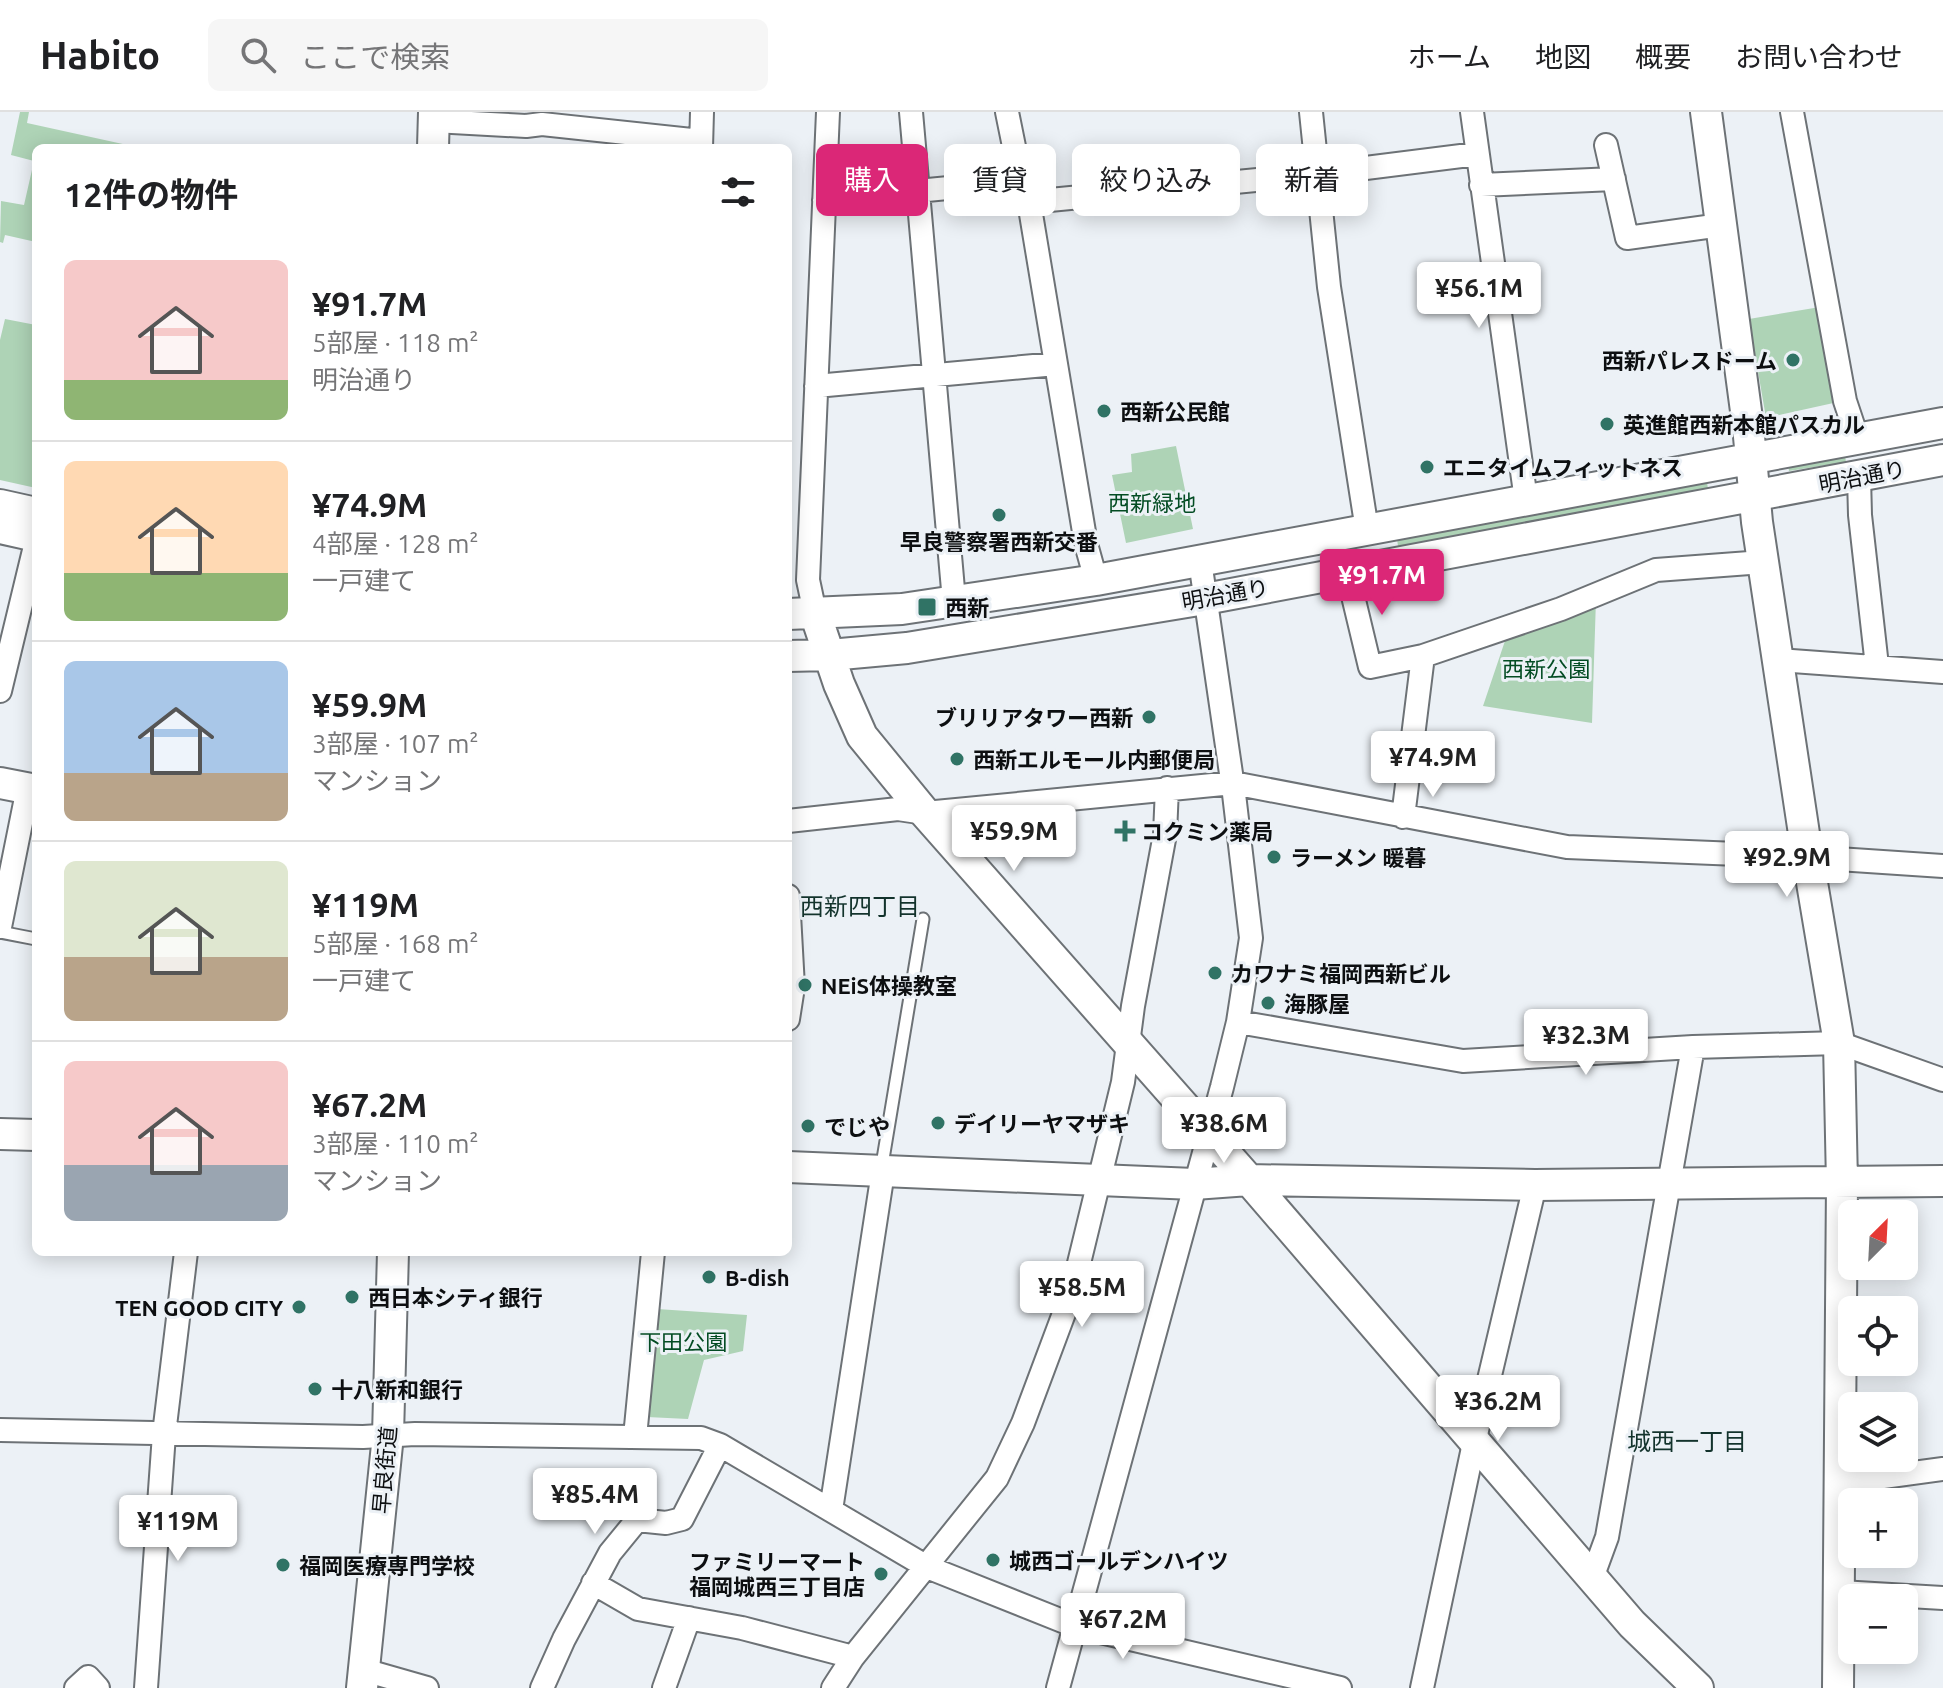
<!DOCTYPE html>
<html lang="ja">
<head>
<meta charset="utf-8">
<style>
	body { margin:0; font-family:Ubuntu,"Noto Sans JP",sans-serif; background:#f6f6f6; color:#202124; height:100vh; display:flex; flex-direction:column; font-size:30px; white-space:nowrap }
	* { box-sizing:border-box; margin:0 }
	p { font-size:26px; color:#757577 }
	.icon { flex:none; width:44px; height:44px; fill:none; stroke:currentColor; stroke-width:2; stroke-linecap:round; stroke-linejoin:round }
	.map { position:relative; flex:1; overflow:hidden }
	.drawer { position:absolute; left:32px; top:32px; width:760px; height:1112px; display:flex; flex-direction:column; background:#fff; border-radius:12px; box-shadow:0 4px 20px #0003 }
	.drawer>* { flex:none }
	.hud { position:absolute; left:816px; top:32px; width:760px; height:72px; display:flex; gap:16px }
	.needle { width:52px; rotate:24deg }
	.fabs { position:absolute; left:1838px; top:1088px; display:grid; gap:16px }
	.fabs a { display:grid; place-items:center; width:80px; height:80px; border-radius:12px; background:#fff; box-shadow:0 4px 20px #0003; font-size:40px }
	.price { position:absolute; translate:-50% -68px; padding:0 18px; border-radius:8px; background:#fff; color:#222; font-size:26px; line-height:52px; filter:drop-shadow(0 2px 4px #0008) }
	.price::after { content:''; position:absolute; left:50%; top:48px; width:24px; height:18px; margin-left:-12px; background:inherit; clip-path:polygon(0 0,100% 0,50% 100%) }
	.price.current { background:#db2777; color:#fff }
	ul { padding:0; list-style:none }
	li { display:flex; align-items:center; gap:24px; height:200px; padding:0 32px }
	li+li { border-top:2px solid #e0e0e0 }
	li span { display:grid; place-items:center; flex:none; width:224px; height:160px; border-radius:12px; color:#555 }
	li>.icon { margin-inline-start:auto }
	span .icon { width:96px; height:96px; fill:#fffc; stroke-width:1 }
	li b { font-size:34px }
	h2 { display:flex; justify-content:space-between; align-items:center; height:96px; padding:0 32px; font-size:34px }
	.tag { padding:0 28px; border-radius:12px; background:#fff; box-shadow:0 4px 20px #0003; font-size:28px; line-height:72px }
	.tag.current { background:#db2777; color:#fff }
	header { display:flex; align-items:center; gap:48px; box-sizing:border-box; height:112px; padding:0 40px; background:#fff; border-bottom:2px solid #e0e0e0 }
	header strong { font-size:38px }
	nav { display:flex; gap:44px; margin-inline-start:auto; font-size:28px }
	.search { width:560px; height:72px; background:#f6f6f6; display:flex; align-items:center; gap:20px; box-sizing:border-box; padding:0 28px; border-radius:12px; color:#757577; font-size:30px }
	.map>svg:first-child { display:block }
</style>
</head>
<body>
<header>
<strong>Habito</strong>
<div class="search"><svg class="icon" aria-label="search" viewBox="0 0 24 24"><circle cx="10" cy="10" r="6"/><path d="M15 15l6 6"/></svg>ここで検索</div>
<nav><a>ホーム</a><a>地図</a><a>概要</a><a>お問い合わせ</a></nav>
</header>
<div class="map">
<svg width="1943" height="1576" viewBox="0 0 1943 1576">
	<rect width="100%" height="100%" fill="#ecf1f6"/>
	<path fill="#aed3b6" d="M20,0H29L27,11L141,36H36V130L5,123L3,131L0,130L1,89L24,93L34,49L11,43Z
		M1820,195L1838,290L1766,306L1749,207Z
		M5,207L36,213V376L0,368V228Z
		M1176,334L1193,417L1126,431L1112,363L1132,360L1131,342Z
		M1845,344L1846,350L1789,359L1788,353Z
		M1707,370L1708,377L1398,434L1397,427Z
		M1596,487L1592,611L1483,594L1508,520Z
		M657,1197L747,1203L743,1239L704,1248L688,1307L647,1305Z"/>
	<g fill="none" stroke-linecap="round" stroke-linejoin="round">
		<g stroke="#6d7276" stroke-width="15">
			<path id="lane" d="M0,820L36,827
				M883,1059V1047L923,807"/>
		</g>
		<g stroke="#6d7276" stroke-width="26">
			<path id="street" d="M911,0L954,489
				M1007,0L1021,69L1029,90L1086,432L1096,468
				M1311,0L1329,175L1367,418
				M1472,0L1526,388
				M1792,0L1845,289L1857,325
				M434,9L526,14L542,12L701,29
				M1606,33L1627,126L1721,113
				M701,36L702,0
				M1481,73L1614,67
				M824,88L1021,69
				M1029,90L1318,62L1477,42
				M816,274L1056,252
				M1859,365L1860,403L1877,554
				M1347,459L1370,555L1423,544
				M815,501L808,468L828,0
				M1778,548L1943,560
				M0,579L36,430
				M1403,705L1423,544L1561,497L1656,458L1763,450
				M788,709L898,697L925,701L1233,671L1567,735L1808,745L1943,754
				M788,784L793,875L788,907
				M0,815L28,676
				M1238,910L1463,949L1693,935L1839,931L1943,968
				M0,1318L363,1325L415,1322L701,1326L720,1333L927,1455L1075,1514L1340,1576
				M635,1325L653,1140
				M1839,1371L1943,1357
				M831,1398L883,1060
				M1592,1466L1607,1425L1693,935
				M593,1471L638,1497L742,1516L853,1545
				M1840,1480L1943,1486
				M364,1558L427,1576
				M76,1576L88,1565L98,1576
				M146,1576L164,1322L186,1140
				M542,1576L564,1527L610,1441L637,1408L666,1411L682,1407L720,1333
				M664,1576L689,1506
				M833,1576L853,1545L997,1366L1023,1311L1072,1180L1123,970L1133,894L1165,722L1167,676
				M1058,1576L1222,975L1238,910L1251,826L1234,682L1200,449
				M1422,1576L1474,1331L1535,1073"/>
		</g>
		<g stroke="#6d7276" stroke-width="34">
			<path id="secondary" d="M1706,0L1748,314L1757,410L1806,735L1839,931L1842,1071L1838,1576
				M433,36L434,0
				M0,393L36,401
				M0,416L36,424
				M815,501L839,572L862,624L925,701L1249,1068L1632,1512L1698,1576
				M788,502L902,497L1096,468L1943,311
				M788,544L830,543L907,536L1205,487L1943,348
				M0,671L36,678
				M0,1022L36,1023
				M788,1055L1194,1072L1249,1068L1535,1073L1943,1069
				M362,1576L388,1323L393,1140"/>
		</g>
		<use href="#lane" stroke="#fff" stroke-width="11"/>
		<use href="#street" stroke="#fff" stroke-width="22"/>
		<use href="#secondary" stroke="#fff" stroke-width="30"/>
	</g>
	<g fill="#307365" stroke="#ecf1f6" stroke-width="3">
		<circle cx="1793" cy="248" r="8"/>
		<circle cx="1104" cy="299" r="8"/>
		<circle cx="1607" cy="312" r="8"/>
		<circle cx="1427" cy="355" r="8"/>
		<circle cx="999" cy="403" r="8"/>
		<rect x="917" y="485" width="20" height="20" rx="4"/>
		<circle cx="1149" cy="605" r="8"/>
		<circle cx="957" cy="647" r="8"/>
		<path d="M1121 707h8v8h8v8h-8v8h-8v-8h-8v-8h8z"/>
		<circle cx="1274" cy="745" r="8"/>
		<circle cx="1215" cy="861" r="8"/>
		<circle cx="805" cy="873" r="8"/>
		<circle cx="1268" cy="891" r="8"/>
		<circle cx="938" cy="1011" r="8"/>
		<circle cx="808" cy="1014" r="8"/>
		<circle cx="709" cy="1165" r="8"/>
		<circle cx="352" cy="1185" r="8"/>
		<circle cx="299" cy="1195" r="8"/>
		<circle cx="315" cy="1277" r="8"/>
		<circle cx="993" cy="1448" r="8"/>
		<circle cx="283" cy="1453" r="8"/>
		<circle cx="881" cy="1462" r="8"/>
	</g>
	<g text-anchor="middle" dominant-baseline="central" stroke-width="6" stroke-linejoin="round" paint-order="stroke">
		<g font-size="22" font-weight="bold" fill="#0d0f11" stroke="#ecf1f6" text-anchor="start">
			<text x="1777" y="248" text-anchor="end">西新パレスドーム</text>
			<text x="1120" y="299">西新公民館</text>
			<text x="1623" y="312">英進館西新本館パスカル</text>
			<text x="1443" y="355">エニタイムフィットネス</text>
			<text x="999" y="429" text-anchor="middle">早良警察署西新交番</text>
			<text x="945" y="495">西新</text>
			<text x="1133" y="605" text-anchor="end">ブリリアタワー西新</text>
			<text x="973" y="647">西新エルモール内郵便局</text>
			<text x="1141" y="719">コクミン薬局</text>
			<text x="1290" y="745">ラーメン 暖暮</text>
			<text x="1231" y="861">カワナミ福岡西新ビル</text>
			<text x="821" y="873">NEiS体操教室</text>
			<text x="1284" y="891">海豚屋</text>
			<text x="954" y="1011">デイリーヤマザキ</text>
			<text x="824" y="1014">でじや</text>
			<text x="725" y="1165">B-dish</text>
			<text x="368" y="1185">西日本シティ銀行</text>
			<text x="283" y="1195" text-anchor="end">TEN GOOD CITY</text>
			<text x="331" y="1277">十八新和銀行</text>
			<text x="1009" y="1448">城西ゴールデンハイツ</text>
			<text x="865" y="1449" text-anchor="end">ファミリーマート<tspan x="865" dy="25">福岡城西三丁目店</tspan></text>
			<text x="299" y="1453">福岡医療専門学校</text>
		</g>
		<g font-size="22" fill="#0d0f11" stroke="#ecf1f6">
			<text transform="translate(1862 364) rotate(-11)">明治通り</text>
			<text transform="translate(1225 482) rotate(-10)">明治通り</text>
			<text transform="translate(384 1358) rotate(-85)">早良街道</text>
		</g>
		<g font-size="22" fill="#034c23" stroke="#ecf1f6">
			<text x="1152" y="390">西新緑地</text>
			<text x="1546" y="556">西新公園</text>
			<text x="683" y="1229">下田公園</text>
		</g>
		<g font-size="24" fill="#13332c" stroke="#ecf1f6">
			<text x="860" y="794">西新四丁目</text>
			<text x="1687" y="1329">城西一丁目</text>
		</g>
	</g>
</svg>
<div class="fabs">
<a><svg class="needle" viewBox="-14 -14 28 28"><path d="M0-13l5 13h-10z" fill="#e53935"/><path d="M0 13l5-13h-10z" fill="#757577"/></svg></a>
<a><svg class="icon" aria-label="locate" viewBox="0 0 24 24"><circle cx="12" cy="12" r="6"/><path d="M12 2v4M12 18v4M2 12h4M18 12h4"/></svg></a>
<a><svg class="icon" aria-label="layers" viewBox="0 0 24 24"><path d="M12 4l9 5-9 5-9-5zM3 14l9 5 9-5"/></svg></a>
<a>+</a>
<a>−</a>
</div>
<b class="price" style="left:1479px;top:218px">¥56.1M</b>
<b class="price current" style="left:1382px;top:505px">¥91.7M</b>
<b class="price" style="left:1433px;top:687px">¥74.9M</b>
<b class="price" style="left:1014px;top:761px">¥59.9M</b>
<b class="price" style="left:1787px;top:787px">¥92.9M</b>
<b class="price" style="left:1586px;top:965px">¥32.3M</b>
<b class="price" style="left:1224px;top:1053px">¥38.6M</b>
<b class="price" style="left:1082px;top:1217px">¥58.5M</b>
<b class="price" style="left:1498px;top:1331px">¥36.2M</b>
<b class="price" style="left:595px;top:1424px">¥85.4M</b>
<b class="price" style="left:178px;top:1451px">¥119M</b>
<b class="price" style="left:1123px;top:1549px">¥67.2M</b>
<div class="hud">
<a class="tag current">購入</a>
<a class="tag">賃貸</a>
<a class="tag">絞り込み</a>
<a class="tag">新着</a>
</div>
<section class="drawer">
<h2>12件の物件<svg class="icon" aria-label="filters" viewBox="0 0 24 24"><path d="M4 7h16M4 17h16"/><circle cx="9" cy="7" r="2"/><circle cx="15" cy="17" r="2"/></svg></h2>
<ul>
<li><span style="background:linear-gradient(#f6c9c9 75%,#8fb573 0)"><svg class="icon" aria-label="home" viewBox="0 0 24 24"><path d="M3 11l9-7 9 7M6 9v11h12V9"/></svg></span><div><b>¥91.7M</b><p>5部屋 · 118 m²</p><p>明治通り</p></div></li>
<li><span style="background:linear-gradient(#ffd9b3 70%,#8fb573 0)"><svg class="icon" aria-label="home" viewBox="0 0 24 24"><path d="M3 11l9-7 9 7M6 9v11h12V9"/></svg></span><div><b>¥74.9M</b><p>4部屋 · 128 m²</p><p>一戸建て</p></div></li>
<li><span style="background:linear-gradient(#a9c7e8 70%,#b9a48a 0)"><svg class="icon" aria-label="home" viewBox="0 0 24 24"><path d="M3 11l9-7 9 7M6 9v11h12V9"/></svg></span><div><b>¥59.9M</b><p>3部屋 · 107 m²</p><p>マンション</p></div></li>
<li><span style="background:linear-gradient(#dfe7d0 60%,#b9a48a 0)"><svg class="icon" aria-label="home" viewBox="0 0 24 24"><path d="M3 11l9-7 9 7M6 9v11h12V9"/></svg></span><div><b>¥119M</b><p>5部屋 · 168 m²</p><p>一戸建て</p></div></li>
<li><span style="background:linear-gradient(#f6c9c9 65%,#9aa5b1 0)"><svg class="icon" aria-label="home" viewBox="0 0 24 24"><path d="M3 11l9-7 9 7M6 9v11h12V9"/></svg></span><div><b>¥67.2M</b><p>3部屋 · 110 m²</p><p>マンション</p></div></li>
</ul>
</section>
</div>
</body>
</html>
